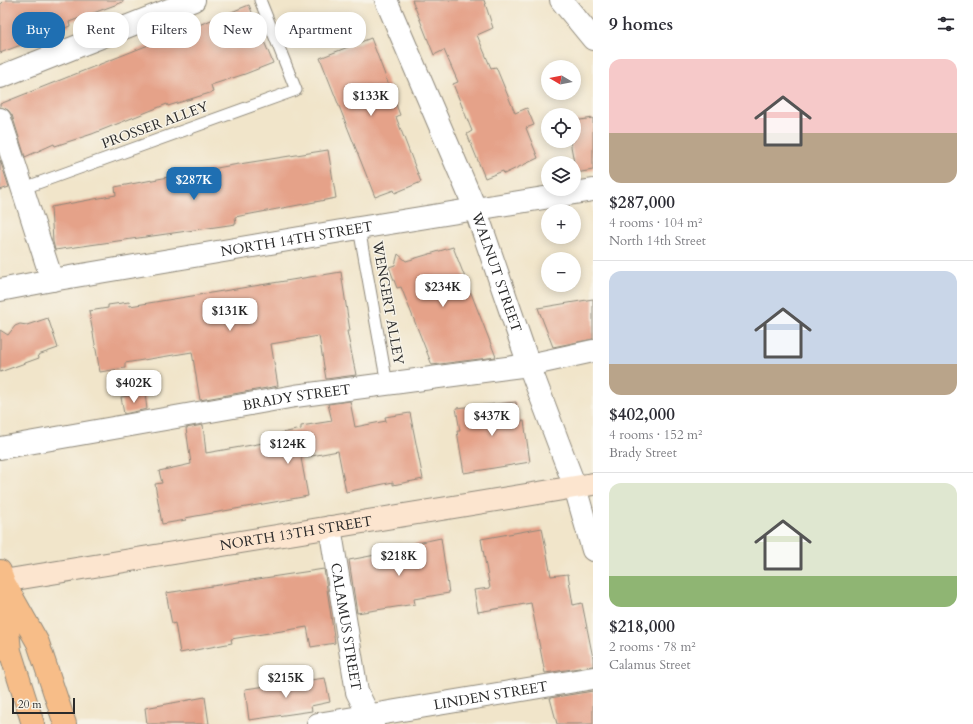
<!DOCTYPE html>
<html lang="en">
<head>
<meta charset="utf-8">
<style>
	body { margin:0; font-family:Cardo,serif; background:#f7f7f7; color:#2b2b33; height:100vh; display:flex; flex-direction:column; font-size:15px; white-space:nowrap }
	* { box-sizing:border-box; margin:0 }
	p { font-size:13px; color:#7c7c81 }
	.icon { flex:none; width:22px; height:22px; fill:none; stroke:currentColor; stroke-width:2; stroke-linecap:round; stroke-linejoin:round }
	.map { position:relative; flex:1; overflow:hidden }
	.panel { display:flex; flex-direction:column; background:#fff; width:380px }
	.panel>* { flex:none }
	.banner { position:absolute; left:12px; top:12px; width:380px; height:36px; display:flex; gap:8px }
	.needle { width:26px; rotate:280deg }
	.controls { position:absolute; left:541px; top:60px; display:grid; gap:8px }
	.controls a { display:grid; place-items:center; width:40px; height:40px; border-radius:50%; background:#fff; box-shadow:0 2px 10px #0003; font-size:20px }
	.scale { position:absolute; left:12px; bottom:10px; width:63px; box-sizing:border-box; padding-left:4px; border:2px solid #2b2b2b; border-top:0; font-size:11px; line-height:14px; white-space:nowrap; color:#2b2b2b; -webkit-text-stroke:3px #f7f3e8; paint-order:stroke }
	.price { position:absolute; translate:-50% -34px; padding:0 9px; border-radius:8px; background:#fff; color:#222; font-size:13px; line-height:26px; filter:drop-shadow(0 1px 2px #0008) }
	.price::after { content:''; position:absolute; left:50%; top:24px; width:12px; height:9px; margin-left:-6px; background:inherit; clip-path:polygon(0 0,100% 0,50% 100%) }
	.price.on { background:#1f6fb2; color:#fff }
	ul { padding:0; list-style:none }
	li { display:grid; align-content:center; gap:8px; height:212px; padding:0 16px }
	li+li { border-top:1px solid #e1e1e2 }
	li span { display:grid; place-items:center; height:124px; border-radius:12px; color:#555 }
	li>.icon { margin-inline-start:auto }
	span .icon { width:72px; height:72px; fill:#fffc; stroke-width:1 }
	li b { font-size:17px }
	h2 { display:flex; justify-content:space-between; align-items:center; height:48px; padding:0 16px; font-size:17px }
	.tag { padding:0 14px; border-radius:16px; background:#fff; box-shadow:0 2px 10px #0003; font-size:14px; line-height:36px }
	.tag.on { background:#1f6fb2; color:#fff }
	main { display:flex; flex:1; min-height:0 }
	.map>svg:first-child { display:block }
</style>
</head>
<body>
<main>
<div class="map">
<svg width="593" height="724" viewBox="0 0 593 724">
	<rect width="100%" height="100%" fill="#f7f3e8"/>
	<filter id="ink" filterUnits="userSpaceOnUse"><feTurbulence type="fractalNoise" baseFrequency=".025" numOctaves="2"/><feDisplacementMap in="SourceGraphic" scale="8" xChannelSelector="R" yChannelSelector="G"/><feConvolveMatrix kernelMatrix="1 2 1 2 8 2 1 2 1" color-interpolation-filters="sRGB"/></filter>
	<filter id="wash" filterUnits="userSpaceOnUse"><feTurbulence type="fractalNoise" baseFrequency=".012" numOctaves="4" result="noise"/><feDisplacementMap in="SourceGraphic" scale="16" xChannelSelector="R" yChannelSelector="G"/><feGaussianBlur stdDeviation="0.9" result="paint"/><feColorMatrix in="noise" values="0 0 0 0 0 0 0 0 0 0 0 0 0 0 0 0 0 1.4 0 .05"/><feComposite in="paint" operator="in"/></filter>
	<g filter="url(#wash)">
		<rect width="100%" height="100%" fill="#f1e5ca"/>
		<g id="blocks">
			<path fill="#e5a289" d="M5,0H123V2L69,22L70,26L0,53V5Z
				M412,0H484L493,28L477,35L491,68L496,67L515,113L527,108L534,125L526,128L538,158L504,174L503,171L485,178L467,134L472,131L453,84L458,82L444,50L434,55Z
				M249,5L273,63L245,74L211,85L213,92L168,106L167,104L92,134L55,146L54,144L25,157L12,115L8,110L0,107V104Z
				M371,38L400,115L396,117L421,182L395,193L394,190L375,197L320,58Z
				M593,118V170L576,173L570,141H574V121Z
				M328,150L336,198L235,217L236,224L55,250L53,242L51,207L116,195L115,187L233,165Z
				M0,160L9,187L0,190Z
				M453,247L496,357L432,365L401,287L397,288L389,267L395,265L398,254L406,261Z
				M341,272L350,331H347L356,375L326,379L319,336L271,344L278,386L200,400L192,352L125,363V368L100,372L89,311L108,308V305L129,302L130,306Z
				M593,299V339L553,347L538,308Z
				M48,318L58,348L38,355L39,358L0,372V330L8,335L15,326L20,324L27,325Z
				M145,394L147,409L124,414L121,397Z
				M350,401L355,427L386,421L385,417L410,413L423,479L393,485V482L346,492L338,451L301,458L308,496L185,518L186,520L162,524L155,484L162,483L159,471L191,464L186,428L203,425L206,453L269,442L268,436L301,429V426L332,421L328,404Z
				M516,402L519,422L524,421L530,462L464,473L457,431H460L456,408Z
				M542,528L551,576L568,574L573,605L582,603L593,658V666L545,673L531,603L478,612L474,590L490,588L481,539Z
				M441,538L449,593L414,599L415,604L357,613L349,560L413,548L412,544Z
				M324,569L335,643L311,647L307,627L231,639L232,643L180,653L175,623L172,624L166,593Z
				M325,678L330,702L311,706L312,711L249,720L245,689Z
				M593,691V724H557L550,698Z
				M205,697L209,724H147L145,708Z"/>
		</g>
	</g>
	<g filter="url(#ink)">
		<use href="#blocks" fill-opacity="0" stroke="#8e887a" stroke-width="1"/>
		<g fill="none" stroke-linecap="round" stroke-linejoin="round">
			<g stroke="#8e887a" stroke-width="13">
				<path id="lane" d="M24,188L296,90L260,0
					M359,228L387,384"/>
			</g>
			<g stroke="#8e887a" stroke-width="24">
				<g id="street">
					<path id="s1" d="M386,0L475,208L529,365L575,487L593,550"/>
					<path d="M561,0L593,39"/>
					<path d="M0,77L194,0"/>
					<path d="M0,119L52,280"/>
					<path id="s2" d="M0,290L52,280L359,228L593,190"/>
					<path id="s3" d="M0,448L295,396L529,365L593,351"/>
					<path id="s4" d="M330,527L357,692L373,724"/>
					<path id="s5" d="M318,724L593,678"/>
				</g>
			</g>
			<g stroke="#8e887a" stroke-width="24">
				<g id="secondary">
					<path id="s6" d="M3,581L593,484"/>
				</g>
			</g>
			<g stroke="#8e887a" stroke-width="24">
				<path id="primary" d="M0,571L3,581L38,643L65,724
					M4,588L10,651L33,724"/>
			</g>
			<use href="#lane" stroke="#fff" stroke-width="11"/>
			<use href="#street" stroke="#fff" stroke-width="22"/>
			<use href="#secondary" stroke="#fce5cf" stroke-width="22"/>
			<use href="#primary" stroke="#f7bd88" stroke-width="22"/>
		</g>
	</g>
	<g text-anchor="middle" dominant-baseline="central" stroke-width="3" stroke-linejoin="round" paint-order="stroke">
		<g font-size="14" fill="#2b2b2b" stroke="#f7f3e8">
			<text transform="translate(155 125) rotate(-20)">PROSSER ALLEY</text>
			<text stroke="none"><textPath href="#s2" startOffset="301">NORTH 14TH STREET</textPath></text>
			<text stroke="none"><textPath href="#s1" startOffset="294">WALNUT STREET</textPath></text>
			<text transform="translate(388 303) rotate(80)">WENGERT ALLEY</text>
			<text stroke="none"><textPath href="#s3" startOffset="301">BRADY STREET</textPath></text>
			<text stroke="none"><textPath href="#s6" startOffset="297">NORTH 13TH STREET</textPath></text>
			<text stroke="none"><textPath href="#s4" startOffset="101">CALAMUS STREET</textPath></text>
			<text stroke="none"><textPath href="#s5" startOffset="175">LINDEN STREET</textPath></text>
		</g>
	</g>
</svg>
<div class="controls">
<a><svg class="needle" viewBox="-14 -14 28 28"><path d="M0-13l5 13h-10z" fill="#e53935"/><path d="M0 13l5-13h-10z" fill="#7c7c81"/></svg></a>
<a><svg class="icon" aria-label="locate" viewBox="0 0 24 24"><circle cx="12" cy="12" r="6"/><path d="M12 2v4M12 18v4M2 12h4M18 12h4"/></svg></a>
<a><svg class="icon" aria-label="layers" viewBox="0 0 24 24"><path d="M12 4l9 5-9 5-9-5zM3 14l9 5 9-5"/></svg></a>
<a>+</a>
<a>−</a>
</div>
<div class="scale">20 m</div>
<b class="price" style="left:371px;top:117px">$133K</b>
<b class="price on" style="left:194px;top:201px">$287K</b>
<b class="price" style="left:443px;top:308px">$234K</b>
<b class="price" style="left:230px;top:332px">$131K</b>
<b class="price" style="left:134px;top:404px">$402K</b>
<b class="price" style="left:492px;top:437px">$437K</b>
<b class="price" style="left:288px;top:465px">$124K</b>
<b class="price" style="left:399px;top:577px">$218K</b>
<b class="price" style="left:286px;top:699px">$215K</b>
<div class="banner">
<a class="tag on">Buy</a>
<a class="tag">Rent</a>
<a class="tag">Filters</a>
<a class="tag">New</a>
<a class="tag">Apartment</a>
</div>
</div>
<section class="panel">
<h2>9 homes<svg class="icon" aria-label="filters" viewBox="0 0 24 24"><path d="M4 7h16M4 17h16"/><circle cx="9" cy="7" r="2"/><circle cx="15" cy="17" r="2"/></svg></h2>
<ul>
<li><span style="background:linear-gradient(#f6c9c9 60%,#b9a48a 0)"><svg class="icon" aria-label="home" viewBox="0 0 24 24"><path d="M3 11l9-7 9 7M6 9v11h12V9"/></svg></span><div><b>$287,000</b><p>4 rooms · 104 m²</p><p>North 14th Street</p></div></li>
<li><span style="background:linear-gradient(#c9d6e8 75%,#b9a48a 0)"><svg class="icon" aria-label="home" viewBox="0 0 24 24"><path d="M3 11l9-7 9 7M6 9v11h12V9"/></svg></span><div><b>$402,000</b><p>4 rooms · 152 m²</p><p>Brady Street</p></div></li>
<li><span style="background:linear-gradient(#dfe7d0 75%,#8fb573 0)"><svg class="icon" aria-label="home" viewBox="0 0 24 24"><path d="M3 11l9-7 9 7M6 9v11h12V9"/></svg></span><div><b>$218,000</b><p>2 rooms · 78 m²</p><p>Calamus Street</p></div></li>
</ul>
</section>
</main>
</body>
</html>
